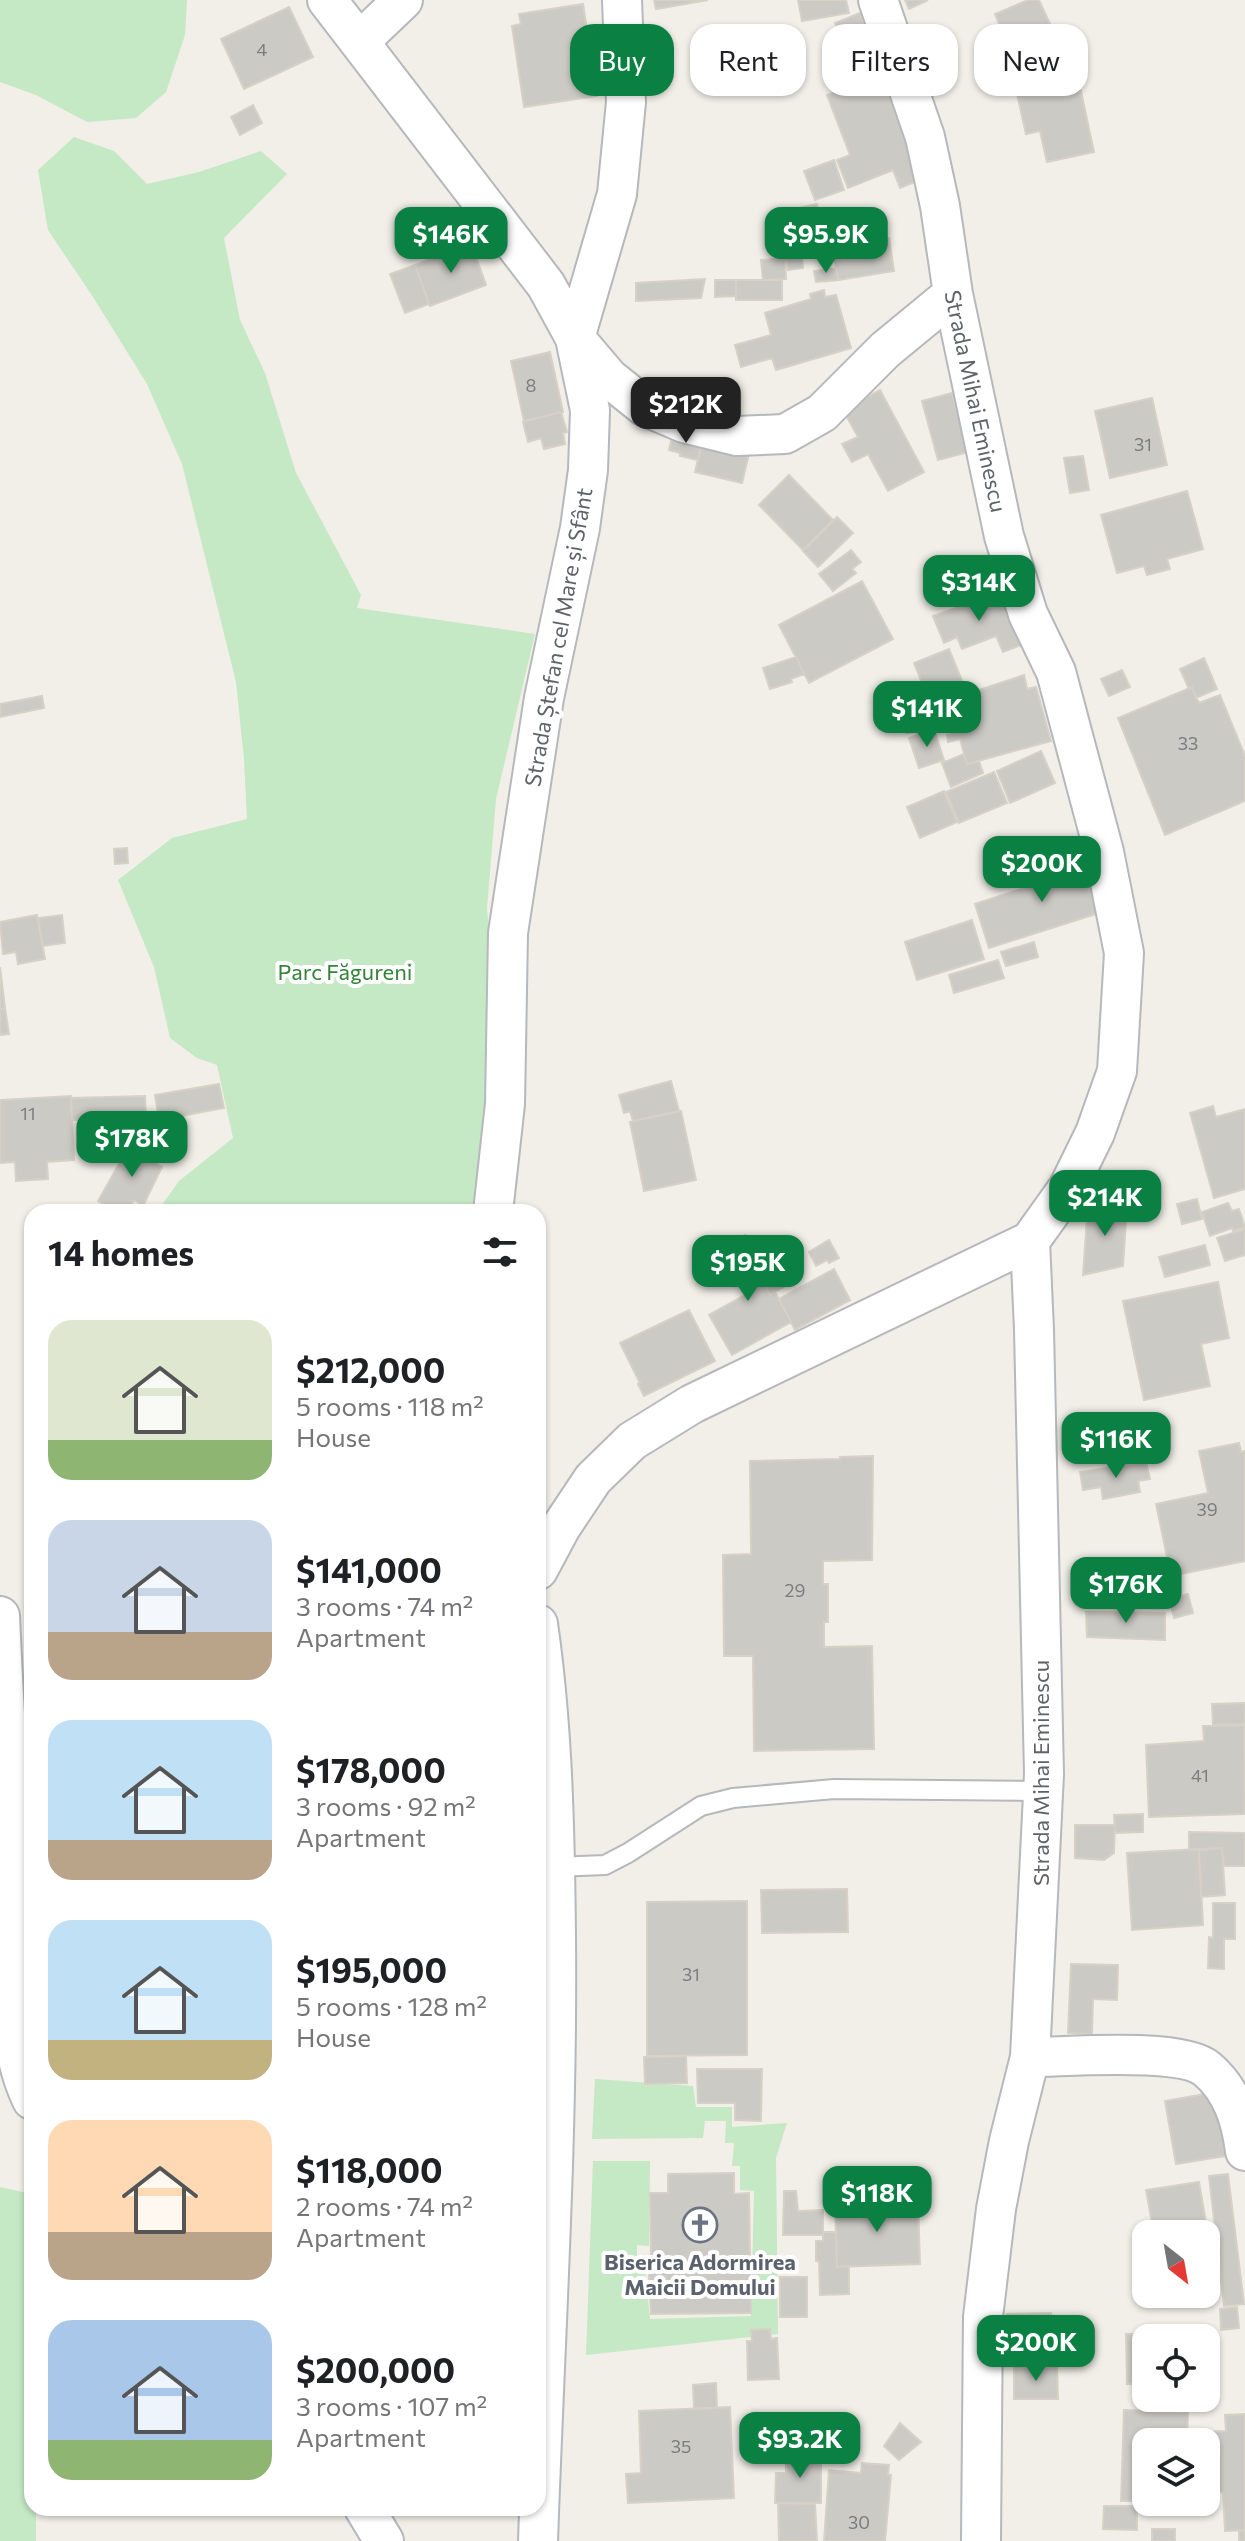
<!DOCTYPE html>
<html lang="en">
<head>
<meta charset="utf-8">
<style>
	body { margin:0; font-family:Commissioner,sans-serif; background:#f6f6f6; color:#202124; height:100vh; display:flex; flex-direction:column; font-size:30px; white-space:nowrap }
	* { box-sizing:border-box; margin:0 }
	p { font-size:26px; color:#757577 }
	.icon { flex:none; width:44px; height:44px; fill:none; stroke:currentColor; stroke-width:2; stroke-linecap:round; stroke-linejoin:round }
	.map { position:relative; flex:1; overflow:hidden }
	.drawer { position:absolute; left:24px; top:1204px; width:522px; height:1312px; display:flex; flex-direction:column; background:#fff; border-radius:24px; box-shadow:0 2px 6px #0004 }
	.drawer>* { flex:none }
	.hud { position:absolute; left:570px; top:24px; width:554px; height:72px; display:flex; gap:16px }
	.needle { width:52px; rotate:149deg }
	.buttons { position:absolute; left:1132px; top:2220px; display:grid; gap:16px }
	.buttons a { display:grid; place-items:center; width:88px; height:88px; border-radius:16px; background:#fff; box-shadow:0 2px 6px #0004; font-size:40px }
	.price { position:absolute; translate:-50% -68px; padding:0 18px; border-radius:16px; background:#0b8043; color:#fff; font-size:26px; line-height:52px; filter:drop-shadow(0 2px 4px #0008) }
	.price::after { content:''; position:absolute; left:50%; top:48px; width:24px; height:18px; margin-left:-12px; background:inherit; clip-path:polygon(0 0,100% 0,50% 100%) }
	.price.active { background:#222; color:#fff }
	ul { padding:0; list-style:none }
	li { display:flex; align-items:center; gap:24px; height:200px; padding:0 24px }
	li span { display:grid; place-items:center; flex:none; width:224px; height:160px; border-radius:24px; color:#555 }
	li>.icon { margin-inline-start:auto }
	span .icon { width:96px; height:96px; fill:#fffc; stroke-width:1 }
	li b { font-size:34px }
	h2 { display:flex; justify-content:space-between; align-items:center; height:96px; padding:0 24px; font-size:34px }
	.tag { padding:0 28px; border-radius:24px; background:#fff; box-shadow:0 2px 6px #0004; font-size:28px; line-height:72px }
	.tag.active { background:#0b8043; color:#fff }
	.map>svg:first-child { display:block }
</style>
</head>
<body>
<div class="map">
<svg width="1245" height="2541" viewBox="0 0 1245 2541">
	<rect width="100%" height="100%" fill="#f1efe8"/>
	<path fill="#c5e8c5" d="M0,0H187L185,35L166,92L136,118L87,122L36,95L0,82Z
		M74,137L114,151L147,184L199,172L261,151L287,174L224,238L240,320L265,373L296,473L361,595L357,608L535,634L496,799L487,908L492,971L478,1212H157L179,1181L233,1138L217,1065L197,1058L170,1038L154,967L118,880L172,838L247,819L244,759L236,682L182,464L147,384L93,297L48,230L38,170Z
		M595,2079L693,2086L696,2107H732V2127L787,2123L776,2158L778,2334L586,2355L593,2161H650L649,2246L637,2245V2261H644L650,2319L751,2316L754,2191L740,2190V2166H732L734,2143H725L726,2121H705L703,2138L592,2139Z
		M0,2187L32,2194V2508H36V2541H0Z"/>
	<path fill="#cccac5" stroke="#d6d1c6" stroke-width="2" d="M654,0H708L656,9Z
		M798,0H846L849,13L802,21Z
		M905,0H928L909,9Z
		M1028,0H1039L1053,30L1049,32L1055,44L1025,56L1020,46L1010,51L995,14Z
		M583,4L597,96L524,107L512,26L521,24L519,14Z
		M289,7L313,57L244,89L221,39Z
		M860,13L885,71L860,82L835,23Z
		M1073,54L1094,152L1047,162L1040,131L1026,134L1015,85L1030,81L1027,64Z
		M881,74L922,179L900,188L893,170L848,188L837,160L850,155L827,95Z
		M253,105L262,123L240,135L231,117Z
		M834,160L844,190L815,200L804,171Z
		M817,204L825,241L789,248L781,212Z
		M871,233L873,240L889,238L894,271L838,280L832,245L851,242L850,236Z
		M471,243L486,285L430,306L415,265Z
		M801,248L803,268L788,270L786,250Z
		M785,258L786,279L763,280L761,260Z
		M415,265L429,304L405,313L390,274Z
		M836,268L838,280L816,282L814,271Z
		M705,279L701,298L636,301V283Z
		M715,280H736V296L715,297Z
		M736,280H782V300H736Z
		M824,290L825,297L836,295L851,348L776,370L772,358L741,367L735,345L771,335L765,313L811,299L810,294Z
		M550,352L563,412L524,421L511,361Z
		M880,390L924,472L888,491L868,454L852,462L842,444L858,437L843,410Z
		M952,393L968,452L938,460L922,401Z
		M1152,398L1167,465L1110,478L1095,411Z
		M561,412L567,432L563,433L565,444L544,449L541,438L528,442L523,422Z
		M673,432L703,438L698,460L680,456V453L669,450Z
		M703,438L750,450L742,483L695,472Z
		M1083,456L1089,490L1070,493L1064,458Z
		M789,475L833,520L803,550L759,505Z
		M1187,491L1203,549L1167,559L1170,569L1147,575L1144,566L1117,573L1101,515Z
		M837,517L853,533L818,567L803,551Z
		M851,550L861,562L852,569L856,573L833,591L819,574Z
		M862,581L893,639L809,683L779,625Z
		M1000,592L1021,645L1003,652L996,636L962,649L957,637L944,643L933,616Z
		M949,649L965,688L924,701L920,692L925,690L914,663Z
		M796,657L804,674L791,679L792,682L770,689L763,668Z
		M1204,658L1217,689L1196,698L1192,687L1189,689L1180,669Z
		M1122,670L1130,687L1109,696L1101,679Z
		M1024,675L1027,689L1036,687L1051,741L967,764L960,739L948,742L947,735L952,734L943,702Z
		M1192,687L1199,703L1220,695L1245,756V801L1165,835L1118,718Z
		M42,696L44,708L0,717V704Z
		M918,701L925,728L907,733L899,706Z
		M934,729L944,760L919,768L909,738Z
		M1041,751L1055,783L1010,803L997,771Z
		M964,754L967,764L979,761L983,773L951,787L942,763Z
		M994,772L1007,803L959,823L946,792Z
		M944,791L957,822L920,838L907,807Z
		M127,848L128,863L115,864L114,849Z
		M1087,854L1102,912L989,948L975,904L1052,879L1050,870L1054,864Z
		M37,915L45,959L18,964L16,952L3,954L0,922Z
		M62,915L65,943L43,946L38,918Z
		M972,920L984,959L917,980L905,942Z
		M1034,942L1038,957L1006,966L1001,952Z
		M998,960L1004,978L954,993L949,975Z
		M0,967L5,1008L0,1009Z
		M5,1008L9,1034L0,1035V1009Z
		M671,1081L679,1111L633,1121L630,1111L624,1113L619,1095Z
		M219,1084L224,1108L159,1120L155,1095Z
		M71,1096L74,1160L47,1162L48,1179L16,1181L15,1162L0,1163V1100Z
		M145,1096L146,1118L72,1120L71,1098Z
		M1213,1106L1216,1117L1245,1109V1189L1214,1198L1190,1113Z
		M681,1111L696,1180L644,1191L630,1122Z
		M124,1118V1136H106L105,1119Z
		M133,1139L157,1152L151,1161L162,1167L143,1206L134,1200L128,1212H118L98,1201Z
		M1197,1199L1202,1219L1182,1224L1177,1204Z
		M1088,1203L1127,1206L1123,1266L1083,1275Z
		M1228,1203L1232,1211L1239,1209L1245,1227L1233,1231L1232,1228L1210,1236L1202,1212Z
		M1245,1229V1255L1225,1261L1217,1238Z
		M745,1235L757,1255L749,1260L770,1295L775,1292L791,1322L732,1355L709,1315L745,1295L721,1253Z
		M829,1240L839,1258L829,1263L827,1260L816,1266L809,1252Z
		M1205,1245L1210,1265L1165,1277L1159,1257Z
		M774,1246L794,1281L770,1295L749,1260Z
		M834,1269L850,1300L795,1330L779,1299Z
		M1218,1282L1229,1338L1201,1344L1210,1386L1144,1400L1123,1301Z
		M689,1310L715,1361L644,1396L638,1384L640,1383L620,1343Z
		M1239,1443L1241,1452L1245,1451V1561L1171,1576L1156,1504L1208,1493L1199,1451Z
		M873,1456L872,1560L823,1561V1584H828V1622H824V1647L872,1646L874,1749L754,1751L753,1656H724L723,1555L751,1554L750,1461L840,1459V1457Z
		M1146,1462L1150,1479L1138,1481L1140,1492L1103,1499L1101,1487L1083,1490L1080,1472Z
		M1150,1583L1151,1602L1146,1604L1086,1607L1085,1586Z
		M1188,1594L1193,1613L1174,1618L1169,1599Z
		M1086,1612L1165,1613V1640L1087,1637Z
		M1245,1703V1724L1213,1725L1212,1704Z
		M1244,1725L1245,1814L1149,1817L1146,1745L1204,1741L1203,1726Z
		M1143,1814V1832L1115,1833L1114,1815Z
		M1075,1825H1115L1114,1853L1104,1860L1075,1858Z
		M1189,1832L1245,1833V1866H1224L1222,1848L1189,1850Z
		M1222,1848L1225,1895L1201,1897L1199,1850Z
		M1199,1849L1203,1925L1132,1930L1127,1853Z
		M847,1889L848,1932L762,1933L761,1890Z
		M747,1901V2055L647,2056V1902Z
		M1213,1903H1235V1939H1224V1969L1208,1968L1209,1937L1213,1938Z
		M1071,1964L1118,1965L1117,2000L1093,1999L1092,2034L1068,2033Z
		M686,2056L687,2083L645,2084L644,2057Z
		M697,2069H762L761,2121L735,2120V2103H698Z
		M1210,2093L1216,2100L1226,2156L1176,2164L1165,2101Z
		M734,2173V2194L749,2193L751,2313L651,2314L648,2257H651L650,2193H668V2174Z
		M1228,2174L1244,2304L1224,2306L1209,2176Z
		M1199,2182L1210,2246L1206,2247V2234H1154L1146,2190Z
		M784,2191H796L798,2211L823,2210V2235H783Z
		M918,2202L920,2264L837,2267L835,2204Z
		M823,2232H836L837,2267L849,2266V2294L820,2295L819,2261H816V2241H823Z
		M780,2277H807V2317H780Z
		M1165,2294H1194L1195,2303L1166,2307Z
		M1237,2307L1239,2328L1221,2330L1220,2309Z
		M1051,2313V2335H1007V2314Z
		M770,2329L771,2339L777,2338L779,2379L748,2380L747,2341H752L751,2330Z
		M1126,2334H1178V2338H1146V2384H1127Z
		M1216,2335L1217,2353L1206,2354V2338H1183V2336Z
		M1015,2348L1035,2349V2367H1015Z
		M1057,2367L1058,2399H1014V2368Z
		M716,2383L717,2408L694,2409L693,2385Z
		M730,2407L734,2498L628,2503L626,2474L641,2473L639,2411Z
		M1124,2410L1188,2412L1187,2442H1146V2501H1121Z
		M1245,2414V2530L1225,2531L1223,2492L1207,2493L1204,2432L1226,2431L1225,2415Z
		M900,2423L921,2442L899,2460L884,2446Z
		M786,2455H821V2503H775L776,2473H786Z
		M862,2463L889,2465L888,2475H891L885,2541H824L829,2470L861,2473Z
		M778,2503L815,2504L817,2541H779Z
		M1104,2506H1137V2530L1103,2529Z
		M1152,2529H1175V2541H1152Z
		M1245,2530V2541H1239V2531Z"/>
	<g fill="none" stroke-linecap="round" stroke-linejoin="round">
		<g stroke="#b5b8bc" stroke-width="22">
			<path id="lane" d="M555,1867L605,1865L628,1853L701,1806L733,1798L834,1789L1043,1791"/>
		</g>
		<g stroke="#b5b8bc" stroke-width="42">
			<path id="street" d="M327,0L546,285L575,338L590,410L588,470L580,528L544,698L508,933L505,1104L493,1212
				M622,0L626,102L617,194L575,338L609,378L644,406L684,423L737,436L785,434L822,413L885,350L953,294
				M878,0L925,137L940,206L953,294L1004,536L1028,614L1056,672L1104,852L1124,953L1117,1071L1095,1133L1068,1188L1030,1241L1034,1330L1044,1774L1030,2057L1009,2141L996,2209L983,2317L981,2541
				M360,41L403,0
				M538,1570L561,1527L593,1479L632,1441L692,1404L1030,1241
				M0,1616C4,1709 11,1803 13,1896C15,1963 1,2037 32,2100
				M1030,2057C1067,2057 1181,2047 1207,2069C1232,2090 1241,2120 1245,2151
				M364,2508L384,2541
				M538,2541C545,2340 558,2139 556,1937C555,1833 553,1727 538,1624"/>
		</g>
		<use href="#lane" stroke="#fff" stroke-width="18"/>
		<use href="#street" stroke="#fff" stroke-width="38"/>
	</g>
	<defs>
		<g id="church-ring" transform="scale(1.8)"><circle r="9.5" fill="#fff" stroke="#6b7280" stroke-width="1.5"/><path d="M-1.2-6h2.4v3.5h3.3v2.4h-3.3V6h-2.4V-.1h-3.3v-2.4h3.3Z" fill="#6b7280"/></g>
	</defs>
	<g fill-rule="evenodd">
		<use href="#church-ring" x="700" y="2225"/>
	</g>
	<g text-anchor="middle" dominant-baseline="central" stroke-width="8" stroke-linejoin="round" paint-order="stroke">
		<g font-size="18" fill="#7a7d7f">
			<text x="262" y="49">4</text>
			<text x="531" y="385">8</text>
			<text x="1143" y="444">31</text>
			<text x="1188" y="743">33</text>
			<text x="28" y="1113">11</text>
			<text x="1207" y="1509">39</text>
			<text x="795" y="1590">29</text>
			<text x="1200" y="1775">41</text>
			<text x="691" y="1974">31</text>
			<text x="681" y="2446">35</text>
			<text x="859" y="2522">30</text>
		</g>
		<g font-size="22" fill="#5f6368" stroke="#fff">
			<text transform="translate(976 401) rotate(78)">Strada Mihai Eminescu</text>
			<text transform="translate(558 637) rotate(-80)">Strada Ștefan cel Mare și Sfânt</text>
			<text transform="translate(1040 1773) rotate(-90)">Strada Mihai Eminescu</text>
		</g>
		<g font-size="22" fill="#348238" stroke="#fff">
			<text x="345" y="971">Parc Făgureni</text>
		</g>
		<g font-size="22" font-weight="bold" fill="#5b616d" stroke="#fff">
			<text x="700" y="2261">Biserica Adormirea<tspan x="700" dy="25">Maicii Domului</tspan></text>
		</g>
	</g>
</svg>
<div class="buttons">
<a><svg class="needle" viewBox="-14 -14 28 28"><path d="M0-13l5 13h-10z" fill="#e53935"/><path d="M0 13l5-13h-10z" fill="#757577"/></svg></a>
<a><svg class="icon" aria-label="locate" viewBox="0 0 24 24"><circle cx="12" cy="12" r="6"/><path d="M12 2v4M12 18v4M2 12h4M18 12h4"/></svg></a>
<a><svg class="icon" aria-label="layers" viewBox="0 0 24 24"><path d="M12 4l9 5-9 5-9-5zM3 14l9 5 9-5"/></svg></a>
</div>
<b class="price" style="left:451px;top:275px">$146K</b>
<b class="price" style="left:826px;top:275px">$95.9K</b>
<b class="price active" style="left:686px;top:445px">$212K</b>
<b class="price" style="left:979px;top:623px">$314K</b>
<b class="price" style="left:927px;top:749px">$141K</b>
<b class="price" style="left:1042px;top:904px">$200K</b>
<b class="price" style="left:132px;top:1179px">$178K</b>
<b class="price" style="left:1105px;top:1238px">$214K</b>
<b class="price" style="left:748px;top:1303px">$195K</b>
<b class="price" style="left:1116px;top:1480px">$116K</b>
<b class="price" style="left:1126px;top:1625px">$176K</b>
<b class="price" style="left:877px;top:2234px">$118K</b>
<b class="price" style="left:1036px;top:2383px">$200K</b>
<b class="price" style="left:800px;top:2480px">$93.2K</b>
<div class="hud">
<a class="tag active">Buy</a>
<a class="tag">Rent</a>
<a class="tag">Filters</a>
<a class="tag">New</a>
</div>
<section class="drawer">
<h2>14 homes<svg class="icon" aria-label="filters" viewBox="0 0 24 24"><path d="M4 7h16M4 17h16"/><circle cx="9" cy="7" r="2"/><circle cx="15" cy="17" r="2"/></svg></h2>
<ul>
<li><span style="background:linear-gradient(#dfe7d0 75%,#8fb573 0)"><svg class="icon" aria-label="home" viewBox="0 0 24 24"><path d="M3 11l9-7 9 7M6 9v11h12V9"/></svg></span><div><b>$212,000</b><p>5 rooms · 118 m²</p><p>House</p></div></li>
<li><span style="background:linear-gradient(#c9d6e8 70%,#b9a48a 0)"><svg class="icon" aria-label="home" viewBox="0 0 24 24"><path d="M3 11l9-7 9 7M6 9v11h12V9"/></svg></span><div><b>$141,000</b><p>3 rooms · 74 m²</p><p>Apartment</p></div></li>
<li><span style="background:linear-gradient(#bfe0f5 75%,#b9a48a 0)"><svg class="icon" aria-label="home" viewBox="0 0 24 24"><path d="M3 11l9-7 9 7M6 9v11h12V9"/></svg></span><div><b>$178,000</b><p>3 rooms · 92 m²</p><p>Apartment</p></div></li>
<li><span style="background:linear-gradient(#bfe0f5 75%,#c2b280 0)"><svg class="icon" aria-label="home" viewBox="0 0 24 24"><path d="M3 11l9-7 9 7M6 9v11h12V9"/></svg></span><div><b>$195,000</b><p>5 rooms · 128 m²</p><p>House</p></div></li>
<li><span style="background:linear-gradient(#ffd9b3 70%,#b9a48a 0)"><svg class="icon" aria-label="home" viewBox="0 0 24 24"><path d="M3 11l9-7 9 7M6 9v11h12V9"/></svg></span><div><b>$118,000</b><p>2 rooms · 74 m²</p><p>Apartment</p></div></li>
<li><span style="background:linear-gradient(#a9c7e8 75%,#8fb573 0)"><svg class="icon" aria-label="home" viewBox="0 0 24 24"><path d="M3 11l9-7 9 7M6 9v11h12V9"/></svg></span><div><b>$200,000</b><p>3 rooms · 107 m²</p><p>Apartment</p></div></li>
</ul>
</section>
</div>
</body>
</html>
